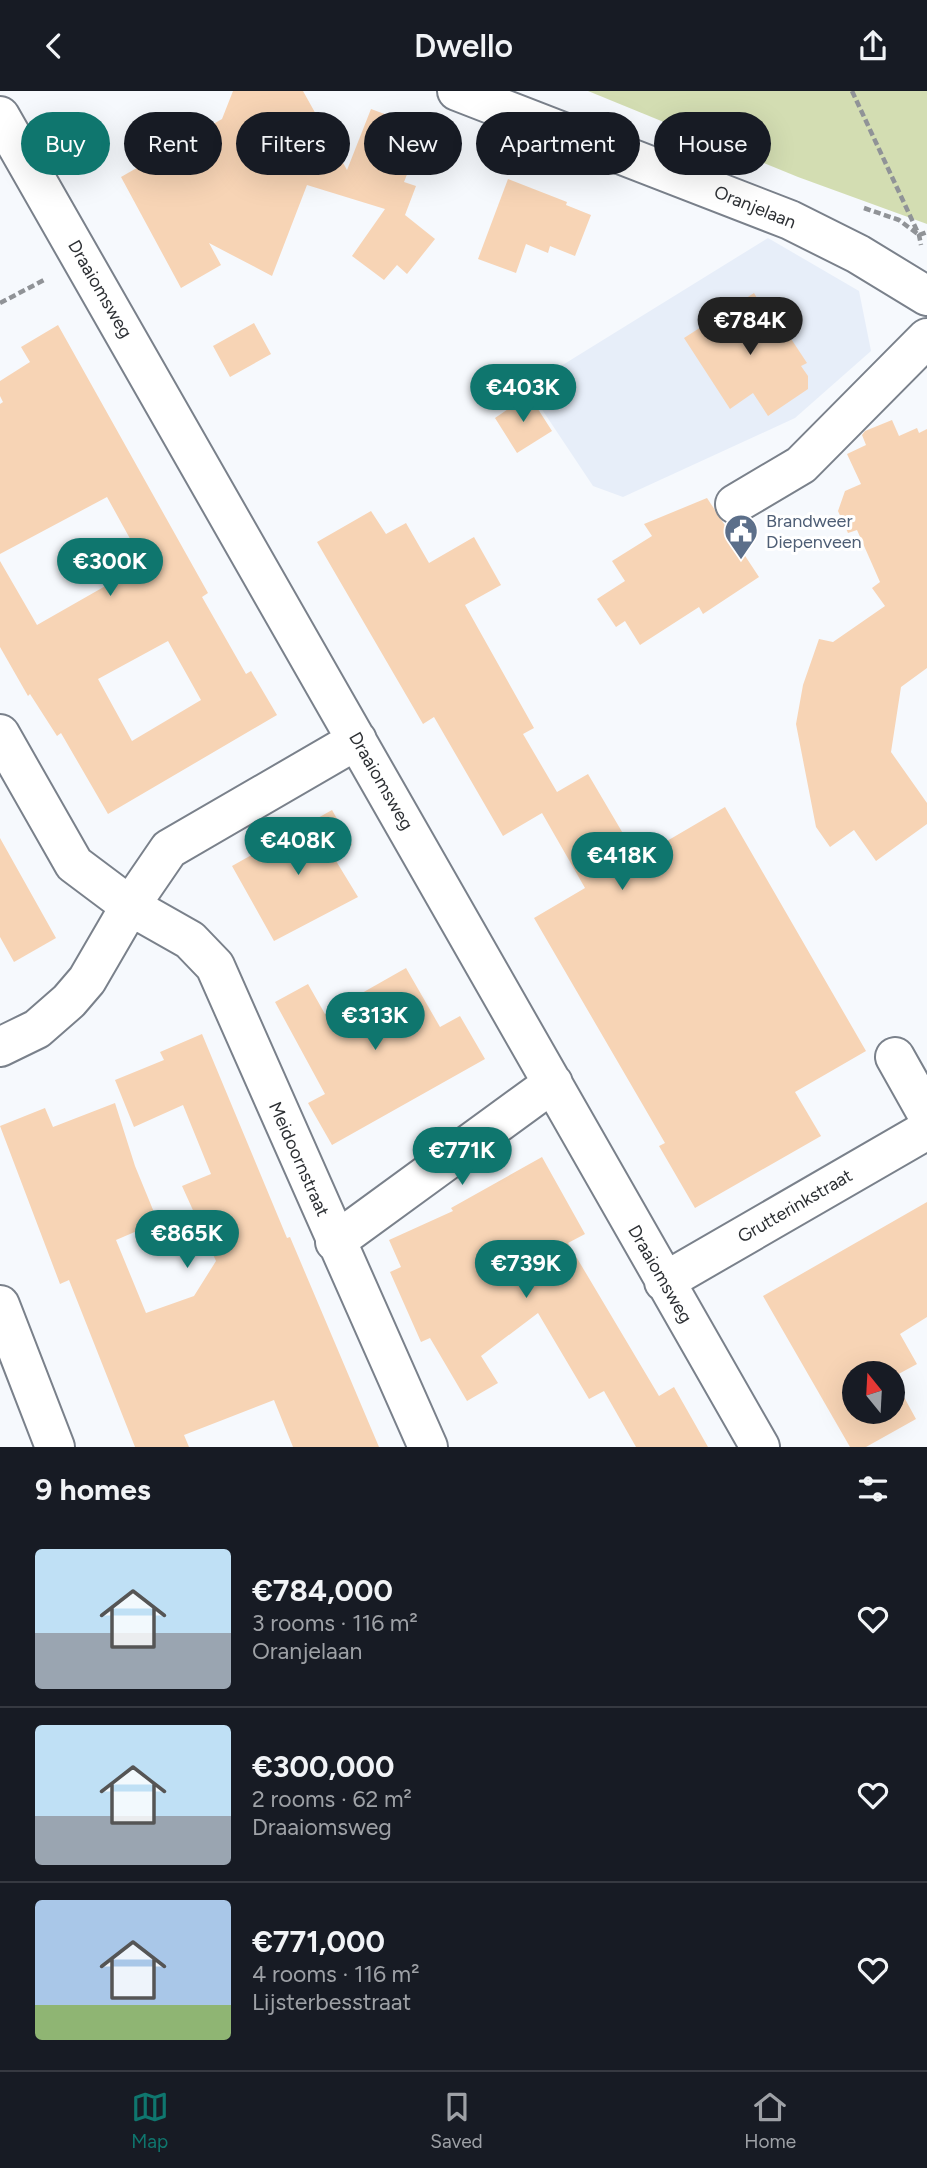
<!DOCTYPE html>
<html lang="en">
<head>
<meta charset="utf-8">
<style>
	body { margin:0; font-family:Figtree,sans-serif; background:#242831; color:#f1f3f6; height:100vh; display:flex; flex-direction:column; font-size:26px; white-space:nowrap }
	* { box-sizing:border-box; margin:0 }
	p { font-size:23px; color:#9ea1a6 }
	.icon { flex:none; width:38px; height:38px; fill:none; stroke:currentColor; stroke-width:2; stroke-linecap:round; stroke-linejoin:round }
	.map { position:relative; height:1356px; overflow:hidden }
	.sheet { display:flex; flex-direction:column; background:#171b24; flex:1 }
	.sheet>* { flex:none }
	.top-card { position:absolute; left:21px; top:21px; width:886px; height:63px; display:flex; gap:14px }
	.needle { width:46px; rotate:342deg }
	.fabs { position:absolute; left:842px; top:1270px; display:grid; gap:14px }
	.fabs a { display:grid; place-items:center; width:63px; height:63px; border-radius:50%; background:#171b24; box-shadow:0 7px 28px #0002; font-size:35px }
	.price { position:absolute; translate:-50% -60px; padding:0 16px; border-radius:24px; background:#0f766e; color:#fff; font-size:23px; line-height:46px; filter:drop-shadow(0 2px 4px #0008) }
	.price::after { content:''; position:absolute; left:50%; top:42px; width:21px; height:16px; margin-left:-10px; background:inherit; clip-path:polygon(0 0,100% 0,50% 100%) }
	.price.selected { background:#222; color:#fff }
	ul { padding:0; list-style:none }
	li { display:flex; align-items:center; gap:21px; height:175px; padding:0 35px }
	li+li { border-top:2px solid #363941 }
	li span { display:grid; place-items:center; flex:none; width:196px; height:140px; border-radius:7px; color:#555 }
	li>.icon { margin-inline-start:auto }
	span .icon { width:84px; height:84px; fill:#fffc; stroke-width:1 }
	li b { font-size:30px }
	h2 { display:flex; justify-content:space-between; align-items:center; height:84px; padding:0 35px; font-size:30px }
	.tag { padding:0 24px; border-radius:32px; background:#171b24; box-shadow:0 7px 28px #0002; font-size:24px; line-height:63px }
	.tag.selected { background:#0f766e; color:#fff }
	header { display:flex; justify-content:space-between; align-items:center; height:91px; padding:0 35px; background:#171b24; font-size:32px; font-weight:600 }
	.tabs { display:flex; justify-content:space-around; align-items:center; height:98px; border-top:2px solid #363941; background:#171b24; font-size:19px; color:#9ea1a6 }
	.tabs a { display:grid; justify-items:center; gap:4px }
	.tabs .selected { color:#0f766e }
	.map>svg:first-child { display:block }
</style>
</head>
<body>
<header><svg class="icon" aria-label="back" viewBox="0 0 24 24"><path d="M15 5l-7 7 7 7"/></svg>Dwello<svg class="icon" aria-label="share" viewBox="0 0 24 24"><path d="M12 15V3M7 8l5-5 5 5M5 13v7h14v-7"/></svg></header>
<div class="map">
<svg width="927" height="1356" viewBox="0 0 927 1356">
	<rect width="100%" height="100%" fill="#f6f9fd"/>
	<path fill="#e7eef9" d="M768,147L859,200L871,260L795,327L623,406L593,395L527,296Z"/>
	<path fill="#d3ddb2" d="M588,0H927V133L798,86Z"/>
	<path fill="#f7d4b5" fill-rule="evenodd" d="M233,0H303L347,79L371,18L425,38L404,91L416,95L405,124L435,148L407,183L397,174L384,189L352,165L385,118L307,94L272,185L209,152L221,174L181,197L121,86L222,28Z
		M508,88L567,111L566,114L591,124L575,165L550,155L548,162L526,153L516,182L478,168Z
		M754,202L767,223L772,219L807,272L801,275L808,285V298L768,325L753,302L730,318L684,247Z
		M254,232L271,263L230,286L213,255Z
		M58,234L208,502L202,506L246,583L251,580L277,624L108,723L61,642L57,645L30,603L28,605L0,556V470L37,534L144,473L107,406L0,463V313L3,311L0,305V290L30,271L21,256ZM168,550L201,609L132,650L98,588Z
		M529,304L552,340L517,362L495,327Z
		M892,329L899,345L917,337L919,342L927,338V577L901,596L891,661L927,712V733L876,770L854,739L830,756L816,736L796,633L803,594L819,548L833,551L885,515L872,497L880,491L857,439L848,442L838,420L845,400L861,393L847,363L866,354L862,344L865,340Z
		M707,407L759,486L703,523L699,516L640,554L625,530L616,536L597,508L625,490L612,470L652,445L644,433Z
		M371,420L386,443L406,432L429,472L474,446L501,494L465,514L534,637L523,643L557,701L588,683L628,751L655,757L725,716L866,960L795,1001L821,1045L695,1117L659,1055L665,1052L534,827L585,797L542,722L503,745L434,626L423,633L317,451Z
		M332,719L352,754L333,765L358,806L274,850L232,775Z
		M0,747L56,847L14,871L0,846Z
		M406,877L440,936L460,925L485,968L332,1054L308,1012L325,1003L275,911L308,893L325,923Z
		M202,943L287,1147L290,1146L379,1356H293L274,1309L184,1344L189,1356H135L69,1189L60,1193L0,1035L45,1017L53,1036L115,1012L135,1075L158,1131L116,1149L146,1222L194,1205L216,1170L182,1095L211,1083L183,1014L134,1036L115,989L164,969L160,961Z
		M542,1066L585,1143L568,1152L659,1305L674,1296L708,1356H636L604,1300L589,1308L538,1222L481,1265L498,1292L467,1310L430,1247L421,1251L390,1181L401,1176L389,1149L453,1120L451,1117Z
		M927,1111V1226L900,1243L917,1273L893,1286L916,1328L866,1356H850L763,1205ZM854,1283H892V1321H854Z"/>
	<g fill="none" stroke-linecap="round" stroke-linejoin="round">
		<g stroke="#7a818b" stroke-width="42">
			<path id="minor" d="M457,0L790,129L858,163L927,205
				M0,25L760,1356
				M735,413L801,374L927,247
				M0,643L74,773L130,815L190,849L215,875L428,1356
				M0,956L37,938L69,910L87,889L130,815L169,758L357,649
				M895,966L927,1023
				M335,1151L553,992
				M664,1191L927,1039
				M0,1214L55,1356"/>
		</g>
		<path stroke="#909397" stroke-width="4.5" stroke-dasharray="7 3.5" stroke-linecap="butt" d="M852,0L919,144L921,154
			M864,117L899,129L919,144
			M919,144L927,141
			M0,212L46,188"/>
		<use href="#minor" stroke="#fff" stroke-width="38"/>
	</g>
	<defs>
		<g id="civic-pin" transform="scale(1.75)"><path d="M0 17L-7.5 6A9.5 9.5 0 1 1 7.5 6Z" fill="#5c6f8a" stroke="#fff"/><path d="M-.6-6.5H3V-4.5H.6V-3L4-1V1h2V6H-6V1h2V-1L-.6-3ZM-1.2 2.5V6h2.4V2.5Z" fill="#fff"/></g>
	</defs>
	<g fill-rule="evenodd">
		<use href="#civic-pin" x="741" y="440"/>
	</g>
	<g text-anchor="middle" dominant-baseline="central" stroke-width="6" stroke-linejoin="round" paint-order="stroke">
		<g font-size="18" fill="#2d3034" stroke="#fff">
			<text transform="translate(755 116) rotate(22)">Oranjelaan</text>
			<text transform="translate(100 198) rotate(60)">Draaiomsweg</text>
			<text transform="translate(381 690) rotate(60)">Draaiomsweg</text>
			<text transform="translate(299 1068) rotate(66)">Meidoornstraat</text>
			<text transform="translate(795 1115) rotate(-30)">Grutterinkstraat</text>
			<text transform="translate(660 1183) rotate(60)">Draaiomsweg</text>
		</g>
		<g font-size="18" fill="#4e5e75" stroke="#fff" text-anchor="start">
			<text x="766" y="430">Brandweer<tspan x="766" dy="21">Diepenveen</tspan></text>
		</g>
	</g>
</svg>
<div class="fabs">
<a><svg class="needle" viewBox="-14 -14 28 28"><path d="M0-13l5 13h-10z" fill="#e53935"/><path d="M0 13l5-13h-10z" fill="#9ea1a6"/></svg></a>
</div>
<b class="price selected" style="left:750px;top:266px">€784K</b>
<b class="price" style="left:523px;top:333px">€403K</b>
<b class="price" style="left:110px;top:507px">€300K</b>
<b class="price" style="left:298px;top:786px">€408K</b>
<b class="price" style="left:622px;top:801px">€418K</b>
<b class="price" style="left:375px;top:961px">€313K</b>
<b class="price" style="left:462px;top:1096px">€771K</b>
<b class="price" style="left:187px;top:1179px">€865K</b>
<b class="price" style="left:526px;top:1209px">€739K</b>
<div class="top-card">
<a class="tag selected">Buy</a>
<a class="tag">Rent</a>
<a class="tag">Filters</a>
<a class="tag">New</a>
<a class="tag">Apartment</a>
<a class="tag">House</a>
</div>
</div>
<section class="sheet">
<h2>9 homes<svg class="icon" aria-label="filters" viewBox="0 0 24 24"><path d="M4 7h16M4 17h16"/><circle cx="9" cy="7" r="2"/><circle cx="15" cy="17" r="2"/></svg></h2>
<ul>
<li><span style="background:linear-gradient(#bfe0f5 60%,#9aa5b1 0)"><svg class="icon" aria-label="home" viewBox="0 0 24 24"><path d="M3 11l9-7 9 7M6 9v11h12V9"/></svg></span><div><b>€784,000</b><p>3 rooms · 116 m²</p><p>Oranjelaan</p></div><svg class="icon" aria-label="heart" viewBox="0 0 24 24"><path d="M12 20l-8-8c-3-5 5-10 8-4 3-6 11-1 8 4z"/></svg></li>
<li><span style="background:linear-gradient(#bfe0f5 65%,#9aa5b1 0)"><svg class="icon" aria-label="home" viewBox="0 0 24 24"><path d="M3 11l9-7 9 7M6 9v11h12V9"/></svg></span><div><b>€300,000</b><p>2 rooms · 62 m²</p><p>Draaiomsweg</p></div><svg class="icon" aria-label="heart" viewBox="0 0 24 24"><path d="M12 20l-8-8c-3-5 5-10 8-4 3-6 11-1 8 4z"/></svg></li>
<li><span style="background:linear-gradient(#a9c7e8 75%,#8fb573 0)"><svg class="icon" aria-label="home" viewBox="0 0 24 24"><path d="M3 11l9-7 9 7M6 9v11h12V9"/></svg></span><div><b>€771,000</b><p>4 rooms · 116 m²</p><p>Lijsterbesstraat</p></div><svg class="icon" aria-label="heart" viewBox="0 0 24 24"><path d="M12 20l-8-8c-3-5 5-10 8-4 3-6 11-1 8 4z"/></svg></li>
</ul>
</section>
<nav class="tabs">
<a class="selected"><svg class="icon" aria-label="map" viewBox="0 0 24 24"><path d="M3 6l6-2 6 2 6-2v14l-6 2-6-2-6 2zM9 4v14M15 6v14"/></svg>Map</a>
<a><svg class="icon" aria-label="saved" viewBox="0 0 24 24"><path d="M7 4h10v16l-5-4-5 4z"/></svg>Saved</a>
<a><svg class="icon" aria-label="home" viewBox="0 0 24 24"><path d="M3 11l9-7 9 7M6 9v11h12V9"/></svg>Home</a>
</nav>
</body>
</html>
